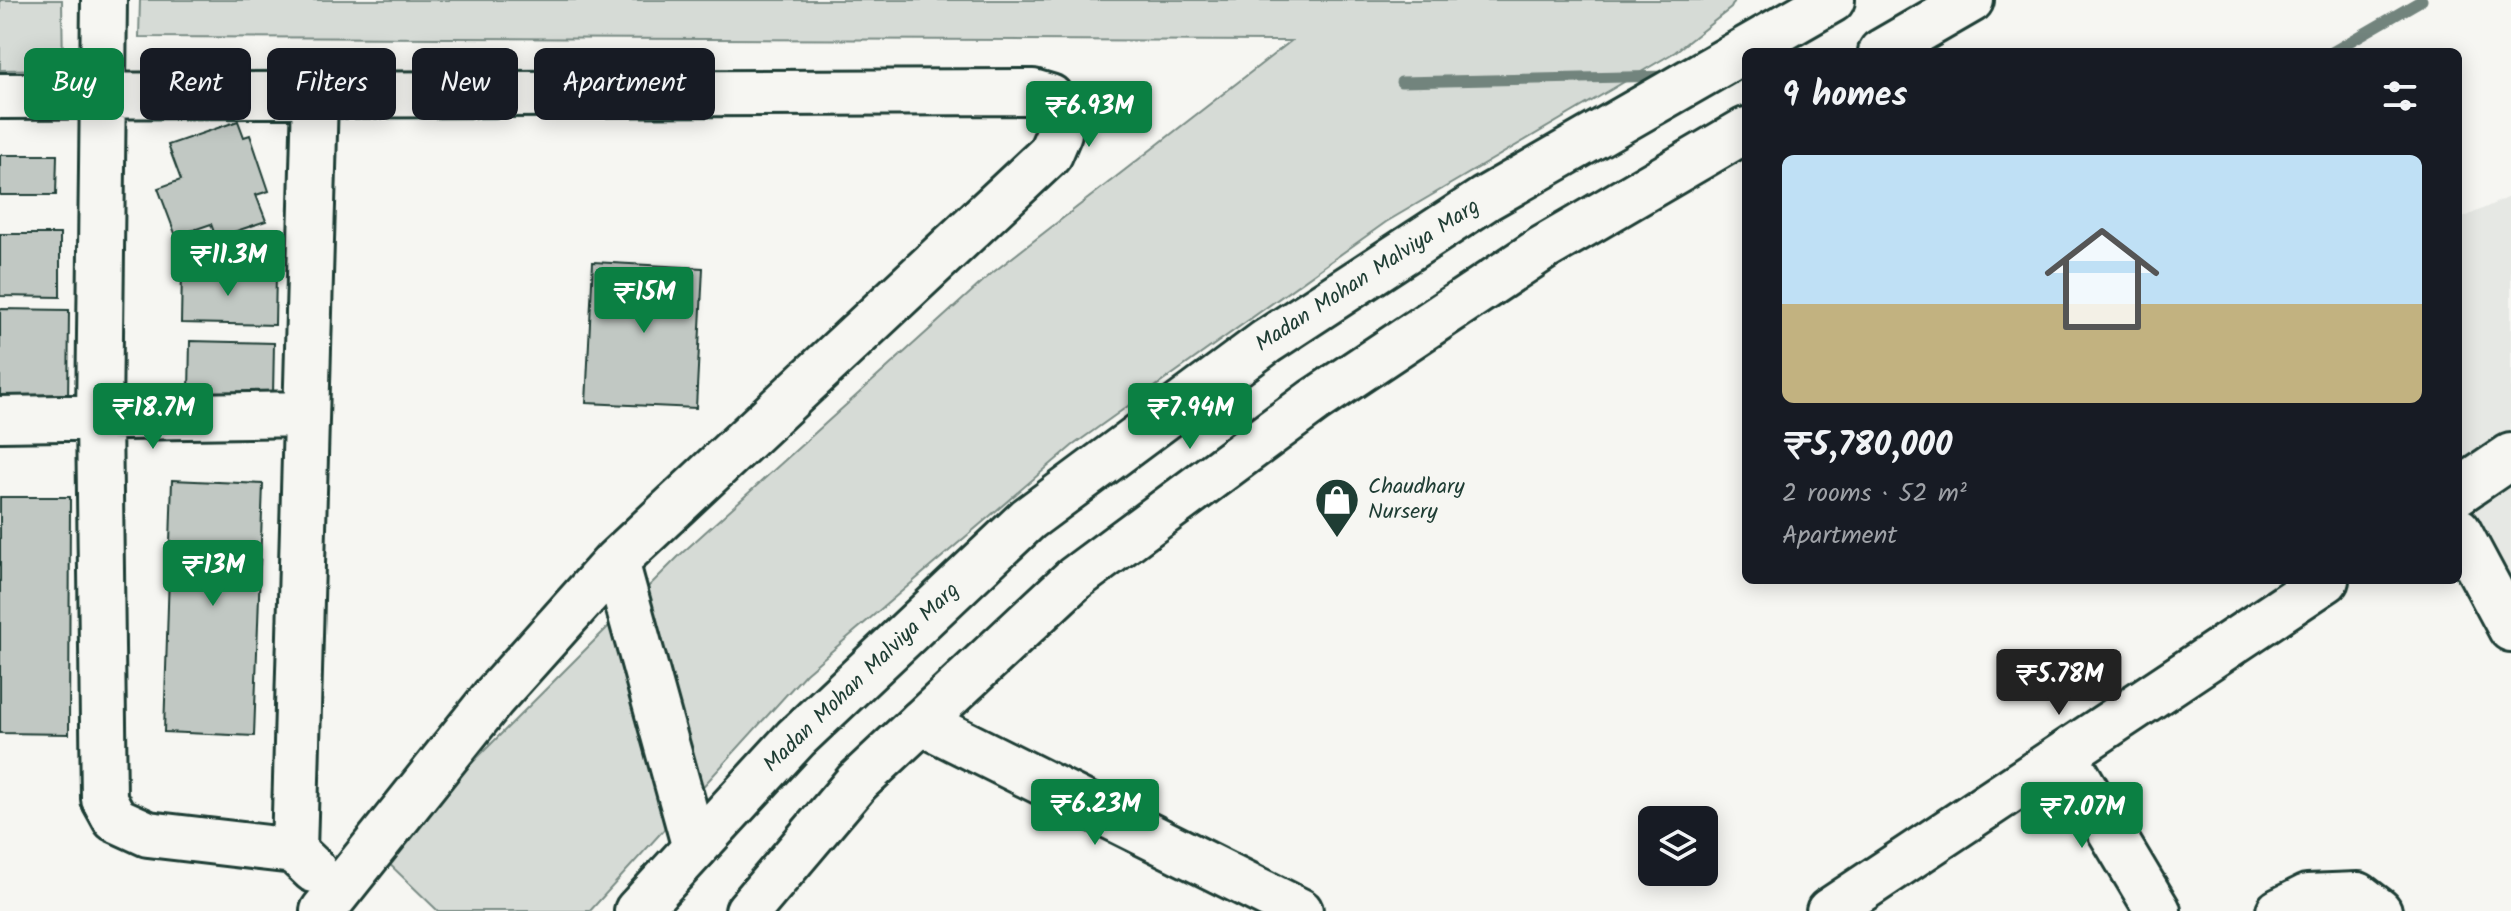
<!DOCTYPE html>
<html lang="en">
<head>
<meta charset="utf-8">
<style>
	body { margin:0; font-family:Kalam,sans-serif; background:#242831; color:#f1f3f6; height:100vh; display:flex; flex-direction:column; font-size:30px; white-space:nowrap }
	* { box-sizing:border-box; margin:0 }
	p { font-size:26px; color:#9ea1a6 }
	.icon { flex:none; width:44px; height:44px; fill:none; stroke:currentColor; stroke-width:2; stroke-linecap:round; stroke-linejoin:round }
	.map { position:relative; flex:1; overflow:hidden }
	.sheet { position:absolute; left:1742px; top:48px; width:720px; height:536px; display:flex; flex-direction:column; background:#171b24; border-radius:12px; box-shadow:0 4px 20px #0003 }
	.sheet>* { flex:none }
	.hud { position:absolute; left:24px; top:48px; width:760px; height:72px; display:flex; gap:16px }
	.fabs { position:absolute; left:1638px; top:806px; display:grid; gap:16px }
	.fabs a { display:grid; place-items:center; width:80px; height:80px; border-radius:12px; background:#171b24; box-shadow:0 4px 20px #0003; font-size:40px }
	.price { position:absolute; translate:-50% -68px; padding:0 18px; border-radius:8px; background:#0b8043; color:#fff; font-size:26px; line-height:52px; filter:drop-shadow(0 2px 4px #0008) }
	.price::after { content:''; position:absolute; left:50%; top:48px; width:24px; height:18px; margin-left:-12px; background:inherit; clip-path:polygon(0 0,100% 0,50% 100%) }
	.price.current { background:#222; color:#fff }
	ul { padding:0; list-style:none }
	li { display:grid; align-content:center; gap:16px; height:424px; padding:0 40px }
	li+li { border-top:2px solid #363941 }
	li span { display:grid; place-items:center; height:248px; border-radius:12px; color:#555 }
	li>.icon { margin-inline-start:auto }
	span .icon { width:144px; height:144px; fill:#fffc; stroke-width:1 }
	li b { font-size:34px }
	h2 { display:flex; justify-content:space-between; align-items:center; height:96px; padding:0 40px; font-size:34px }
	.tag { padding:0 28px; border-radius:12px; background:#171b24; box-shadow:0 4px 20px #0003; font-size:28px; line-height:72px }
	.tag.current { background:#0b8043; color:#fff }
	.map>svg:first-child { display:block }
</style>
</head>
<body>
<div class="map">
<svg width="2511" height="911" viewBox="0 0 2511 911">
	<rect width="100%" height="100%" fill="#f6f6f2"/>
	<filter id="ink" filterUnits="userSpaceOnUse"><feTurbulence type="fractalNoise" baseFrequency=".0125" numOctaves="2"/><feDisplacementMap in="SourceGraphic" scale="16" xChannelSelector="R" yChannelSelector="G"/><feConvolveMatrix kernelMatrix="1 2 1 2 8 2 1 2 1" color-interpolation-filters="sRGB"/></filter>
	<g filter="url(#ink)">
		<path fill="#e6e8e4" d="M2511,196V622L2458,528V220Z"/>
		<path fill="#d6dbd6" stroke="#7a8c85" stroke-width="2" d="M0,0H62L63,69L0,70Z
			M140,0H1735L1731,8L1675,52L1386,222L1072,446L806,673L590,911H438L380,855L681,554L991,274L1291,41L139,37Z"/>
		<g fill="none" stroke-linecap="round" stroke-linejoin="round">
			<path stroke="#72847d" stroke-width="11" d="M2332,52L2422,0
				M1401,82L1668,76"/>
		</g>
		<path fill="#c1c8c3" stroke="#1f3d34" stroke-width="2" d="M238,121L244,137L250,135L269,191L256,195L266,221L216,238L211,224L176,236L158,188L181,180L168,145Z
			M0,155H57L56,195H0Z
			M0,234H60V297L0,296Z
			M593,262L703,268L696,408L586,403Z
			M182,270L276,272L275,325L181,323Z
			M0,309L69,310L68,405L0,404Z
			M190,341L274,343L273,395L189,392Z
			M172,480L263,484L254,736L164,732Z
			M0,497H70L69,734L0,733Z"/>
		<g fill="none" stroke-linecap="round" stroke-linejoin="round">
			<g stroke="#1f3d34" stroke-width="50">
				<path id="minor" d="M104,0L99,418L104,799L115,819L148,834L294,851
					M0,96L1033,92L1050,97L1060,112L1059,133L1050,154L616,561L493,698L323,911
					M0,419L305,414
					M2458,492L2511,456
					M2458,530L2511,629
					M616,561L695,848
					M921,722L1300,911
					M2065,755L2158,911
					M314,870L294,851L315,97
					M1829,911L2326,580
					M2279,911L2307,897L2358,895L2379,911"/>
			</g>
			<g stroke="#1f3d34" stroke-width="50">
				<path id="major" d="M1881,52L1971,0
					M637,911L796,738L1028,519L1266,342L1485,199L1832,0
					M748,911L857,782L1074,579L1314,401L1542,249L1746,130"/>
			</g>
			<use href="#minor" stroke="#f6f6f2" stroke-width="44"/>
			<use href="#major" stroke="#f6f6f2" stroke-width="44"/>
		</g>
	</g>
	<defs>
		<g id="shop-pin" transform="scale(2.3)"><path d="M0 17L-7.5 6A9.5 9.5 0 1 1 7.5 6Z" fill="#1f3d34" stroke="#f6f6f2"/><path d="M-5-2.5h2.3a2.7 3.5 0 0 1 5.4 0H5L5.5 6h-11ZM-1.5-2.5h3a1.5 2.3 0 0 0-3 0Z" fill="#fff"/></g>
	</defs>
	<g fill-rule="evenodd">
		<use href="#shop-pin" x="1337" y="500"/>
	</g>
	<g text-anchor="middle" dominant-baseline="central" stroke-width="6" stroke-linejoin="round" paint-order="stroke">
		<g font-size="22" fill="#1f3d34" stroke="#f6f6f2">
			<text transform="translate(1368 276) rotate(-33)">Madan Mohan Malviya Marg</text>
			<text transform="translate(862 678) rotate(-44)">Madan Mohan Malviya Marg</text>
		</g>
		<g font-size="22" fill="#1f3d34" stroke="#f6f6f2" text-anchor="start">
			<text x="1368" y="487">Chaudhary<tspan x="1368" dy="25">Nursery</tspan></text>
		</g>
	</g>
</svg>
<div class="fabs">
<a><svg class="icon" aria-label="layers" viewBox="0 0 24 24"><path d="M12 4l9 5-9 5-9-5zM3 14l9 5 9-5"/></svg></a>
</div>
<b class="price" style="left:1089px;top:149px">₹6.93M</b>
<b class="price" style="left:228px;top:298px">₹11.3M</b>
<b class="price" style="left:644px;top:335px">₹15M</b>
<b class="price" style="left:153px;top:451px">₹18.7M</b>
<b class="price" style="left:1190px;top:451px">₹7.94M</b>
<b class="price" style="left:213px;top:608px">₹13M</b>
<b class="price current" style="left:2059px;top:717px">₹5.78M</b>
<b class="price" style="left:1095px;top:847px">₹6.23M</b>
<b class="price" style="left:2082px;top:850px">₹7.07M</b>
<div class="hud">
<a class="tag current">Buy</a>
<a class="tag">Rent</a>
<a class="tag">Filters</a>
<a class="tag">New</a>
<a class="tag">Apartment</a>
</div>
<section class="sheet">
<h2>9 homes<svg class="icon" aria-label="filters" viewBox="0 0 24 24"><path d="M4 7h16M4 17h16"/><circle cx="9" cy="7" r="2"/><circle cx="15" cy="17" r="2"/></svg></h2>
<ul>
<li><span style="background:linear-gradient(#bfe0f5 60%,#c2b280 0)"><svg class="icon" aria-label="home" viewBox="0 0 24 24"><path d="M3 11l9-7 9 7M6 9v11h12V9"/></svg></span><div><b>₹5,780,000</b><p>2 rooms · 52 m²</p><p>Apartment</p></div></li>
</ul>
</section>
</div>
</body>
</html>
